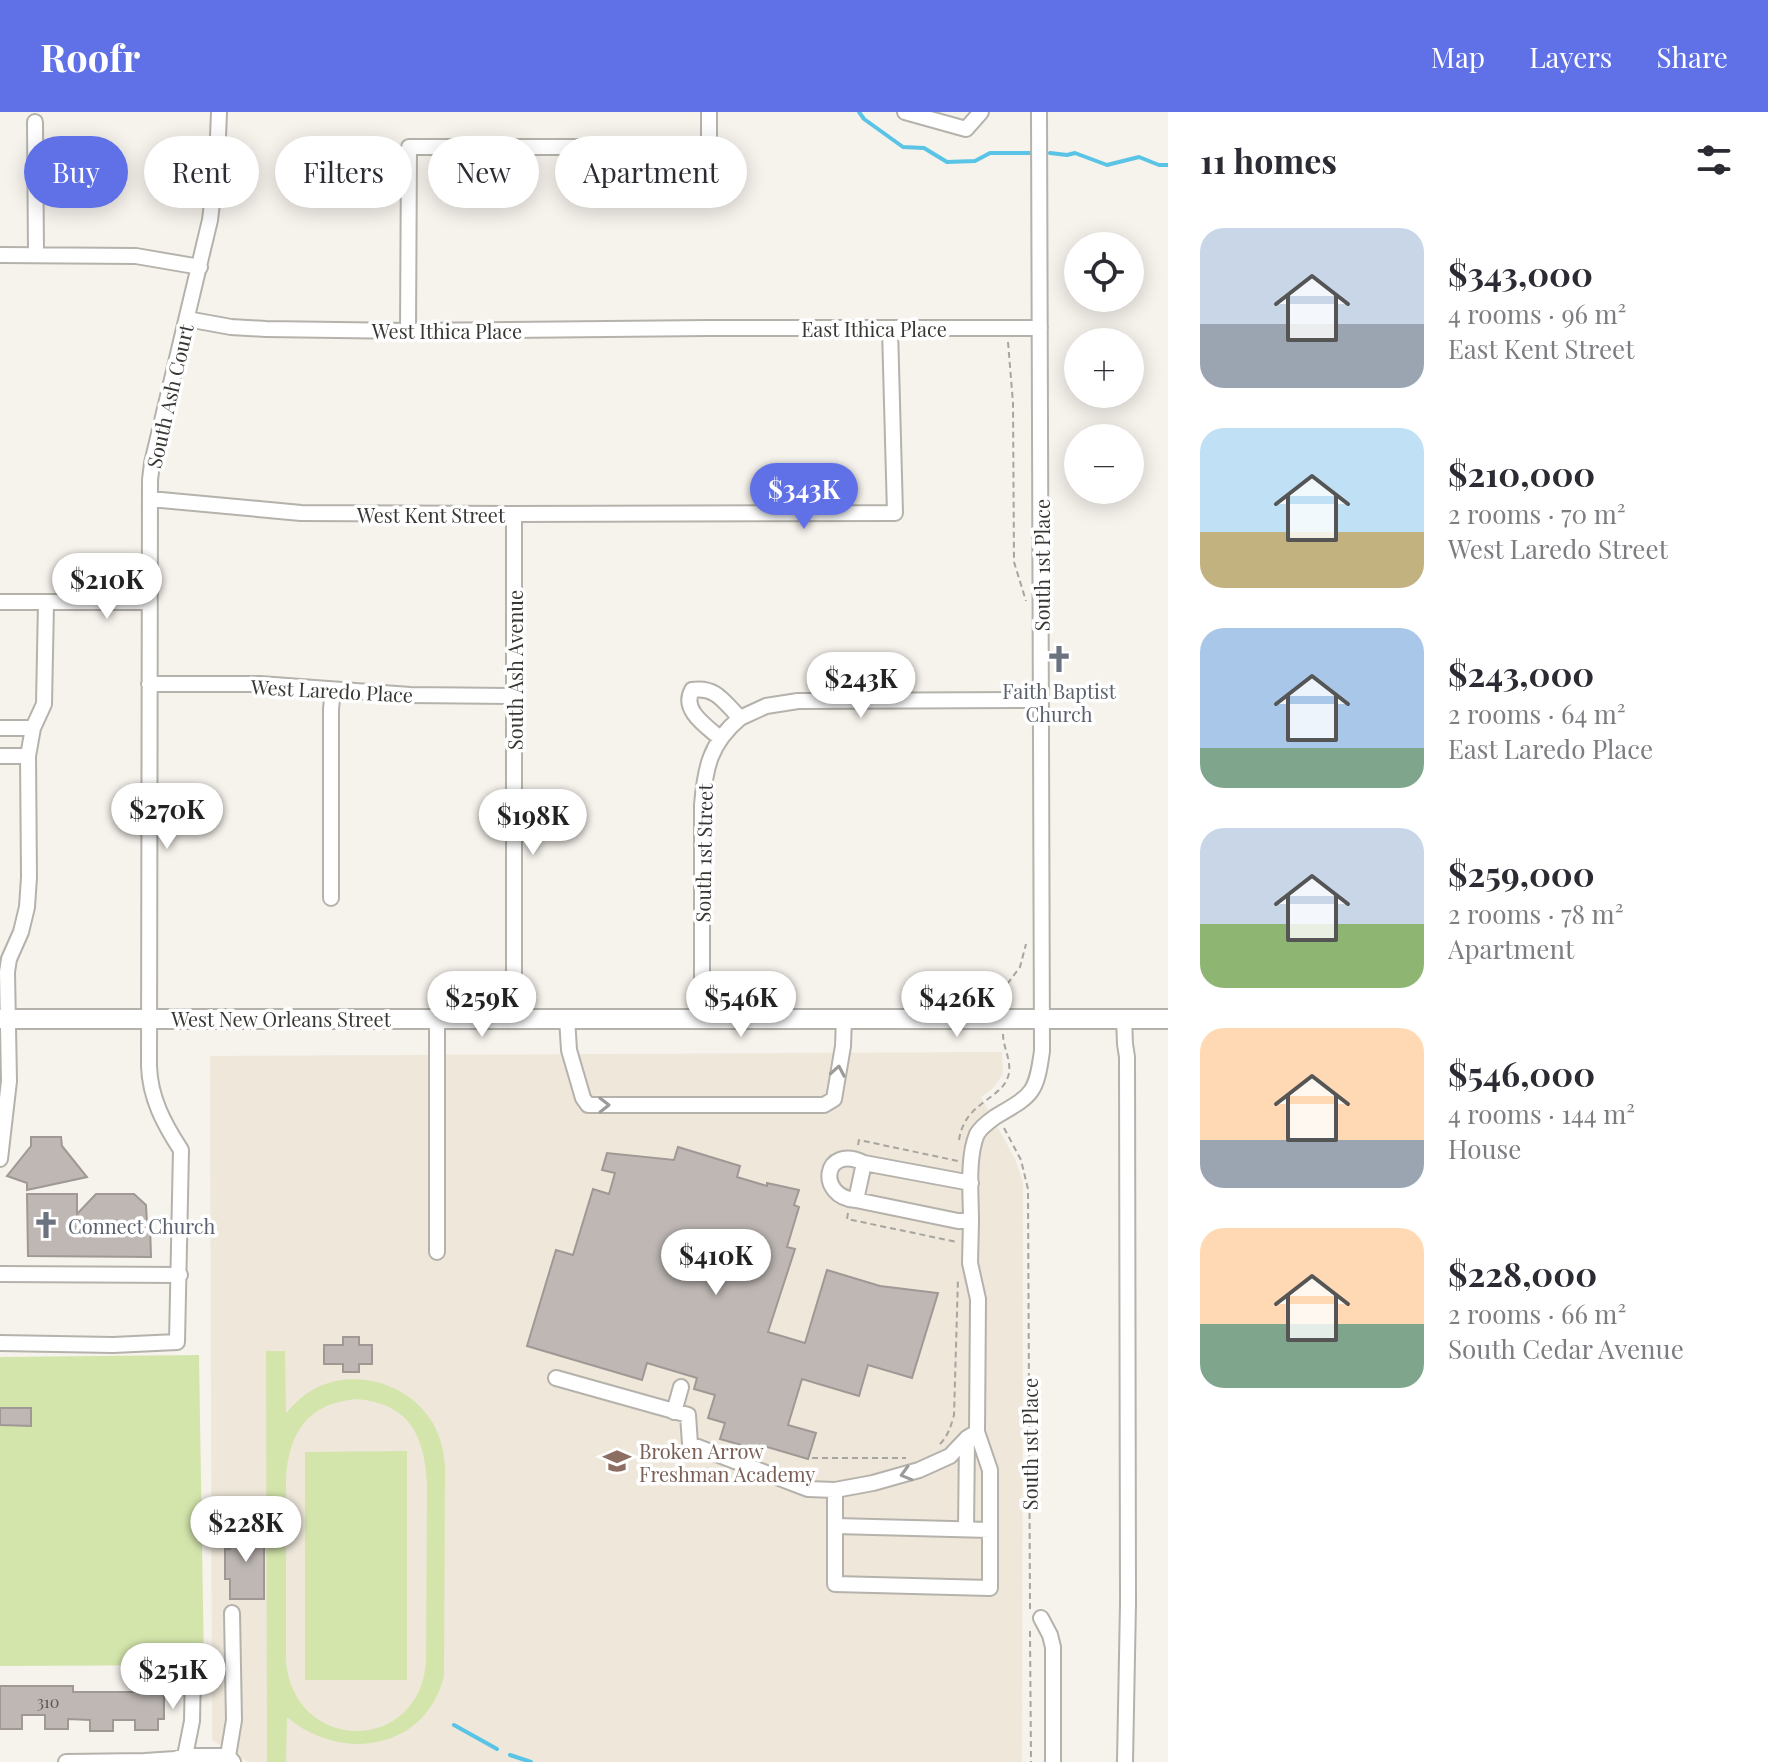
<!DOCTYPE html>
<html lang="en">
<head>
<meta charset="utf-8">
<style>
	body { margin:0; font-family:"Playfair Display",serif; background:#f2f2f3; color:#2b2b33; height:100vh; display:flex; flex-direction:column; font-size:30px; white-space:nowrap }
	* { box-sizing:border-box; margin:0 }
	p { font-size:26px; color:#7c7c81 }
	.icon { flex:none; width:44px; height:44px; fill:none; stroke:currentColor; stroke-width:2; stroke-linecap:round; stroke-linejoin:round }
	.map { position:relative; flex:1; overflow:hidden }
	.side { display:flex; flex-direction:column; background:#fff; width:600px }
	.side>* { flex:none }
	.guide { position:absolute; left:24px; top:24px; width:760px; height:72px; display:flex; gap:16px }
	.controls { position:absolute; left:1064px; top:120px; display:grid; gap:16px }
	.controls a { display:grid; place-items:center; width:80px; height:80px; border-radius:50%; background:#fff; box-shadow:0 4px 20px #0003; font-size:40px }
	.price { position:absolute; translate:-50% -68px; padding:0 18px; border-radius:28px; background:#fff; color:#222; font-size:26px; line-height:52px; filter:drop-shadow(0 2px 4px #0008) }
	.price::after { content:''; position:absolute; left:50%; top:48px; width:24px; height:18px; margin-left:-12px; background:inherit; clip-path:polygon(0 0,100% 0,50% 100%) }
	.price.selected { background:#6071e8; color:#fff }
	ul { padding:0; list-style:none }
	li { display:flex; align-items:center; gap:24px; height:200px; padding:0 32px }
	li span { display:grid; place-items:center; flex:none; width:224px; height:160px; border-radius:24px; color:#555 }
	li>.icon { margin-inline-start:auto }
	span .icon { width:96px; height:96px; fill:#fffc; stroke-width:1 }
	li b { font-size:34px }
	h2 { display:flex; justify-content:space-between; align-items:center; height:96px; padding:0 32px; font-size:34px }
	.chip { padding:0 28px; border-radius:36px; background:#fff; box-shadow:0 4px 20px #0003; font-size:28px; line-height:72px }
	.chip.selected { background:#6071e8; color:#fff }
	header { display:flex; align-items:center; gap:48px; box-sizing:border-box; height:112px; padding:0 40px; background:#6071e8; color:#fff }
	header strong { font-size:38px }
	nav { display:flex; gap:44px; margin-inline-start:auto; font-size:28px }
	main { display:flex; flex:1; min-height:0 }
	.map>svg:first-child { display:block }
</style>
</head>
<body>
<header>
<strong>Roofr</strong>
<nav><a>Map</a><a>Layers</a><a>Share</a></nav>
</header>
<main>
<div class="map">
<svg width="1168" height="1650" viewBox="0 0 1168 1650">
	<rect width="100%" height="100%" fill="#f6f2ec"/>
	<path fill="#eee7da" d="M1002,940L1003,962L993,976L981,985L1015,1047L1023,1071L1022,1650H248L212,1628L210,944Z"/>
	<path fill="#d4e5ac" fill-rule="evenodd" d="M266,1239H285L286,1301C294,1292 303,1283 314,1277C356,1255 411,1272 434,1313C441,1327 444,1340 445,1355L444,1564C425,1640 339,1650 287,1605L286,1650H267ZM357,1287C409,1292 424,1322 427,1371L426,1550C419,1642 295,1642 286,1550V1366C289,1320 308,1291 357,1287Z
		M199,1243L204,1553L0,1554V1245Z
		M407,1339V1568H305V1340Z"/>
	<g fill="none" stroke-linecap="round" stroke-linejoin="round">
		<path stroke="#59c4e5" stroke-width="4" d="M859,0L864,7L903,35L924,36L947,50L975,49L990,41H1031
			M1050,41L1067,43L1075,41L1107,53L1139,45L1159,53H1168
			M454,1613L497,1637
			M510,1643L531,1650"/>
	</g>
	<path fill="#beb7b4" stroke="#9f9894" stroke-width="2" d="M31,1025H61L62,1034L87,1065L27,1078V1071L7,1064L31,1034Z
		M678,1035L740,1054L737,1065L767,1074V1071L799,1078L794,1093L799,1095L787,1135L795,1137L768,1220L805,1231L827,1158L880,1174L938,1181L912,1266L868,1253L859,1284L802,1267L788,1313L816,1321L808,1347L760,1333L759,1338L720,1327L725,1311L708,1306L715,1283L694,1277L697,1266L647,1251L642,1268L527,1234L556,1138L573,1143L593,1077L609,1082L615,1061L602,1058L607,1041L674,1048Z
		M27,1082H77V1102L96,1082H134L146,1093L147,1112L150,1113L151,1145L28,1144Z
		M343,1225H359V1233H372V1252H359V1260H343V1252H324V1233H343Z
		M0,1296H31V1314L0,1313Z
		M230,1417H264V1487H230V1467H225V1437H230Z
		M0,1574H73V1580H164V1607H158V1618H135V1608H113V1619H90V1608L68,1607V1617H45V1603H22V1617H0Z"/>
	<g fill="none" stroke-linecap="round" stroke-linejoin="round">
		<g stroke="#b5b2ac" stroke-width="18">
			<path id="minor" d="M905,0L966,17L981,0
				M35,10L36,143
				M0,143L136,144L200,155
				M187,207L231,215L266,217L408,219L707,216H1040
				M408,219L409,35H709V0
				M150,387L301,401L514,402L895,401L890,217
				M514,402V906
				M0,490H149
				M149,572H260L410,583L515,584
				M0,616H33
				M720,626C706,614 681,598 692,578C716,574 724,590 740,606L766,594L798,589L1041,588
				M0,644H28
				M331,786V597L333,578
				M437,906V1140
				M567,906L569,938L583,986L588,993H824L834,987L843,934L844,906
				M702,906V693C705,656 710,631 740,606
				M1124,906L1125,932L1127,945L1128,1491L1125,1650
				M0,1047L9,969L7,860L9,847L21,820L27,795L29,765L28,644L33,616L44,592L46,491
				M971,1071L864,1051L856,1088L958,1109H971C971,1084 967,1045 977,1022C981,1015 988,1010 995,1005C1032,983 1036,983 1042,939L1039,0
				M856,1088C816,1085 823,1031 864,1051
				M971,1109L970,1151L978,1187L977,1320L990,1358V1476L835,1472V1414L990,1418
				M0,1162L180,1163
				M0,1231L113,1233L177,1230L181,1038C164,1012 150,986 149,954L150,368L152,351L210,108L217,49L219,0
				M556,1266L688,1303L690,1332L808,1377L835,1378L873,1371L919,1358L950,1344L967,1326L977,1320
				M674,1300L681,1275
				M835,1378V1414
				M966,1417L967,1326
				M1041,1506L1050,1523L1053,1535V1650
				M185,1644L192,1609L193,1558
				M228,1644L234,1608L232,1501
				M66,1650L145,1649L175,1647L185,1644H228L233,1650"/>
		</g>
		<g stroke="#b5b2ac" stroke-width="22">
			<path id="major" d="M0,907H1168"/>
		</g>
		<path stroke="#a7a5a0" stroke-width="2" stroke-dasharray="6 4" stroke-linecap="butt" d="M1008,230L1013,291L1014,450L1026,489
			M1006,892L1008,871L1020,855L1026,832
			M1004,1016L1021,1048L1028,1077L1030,1497
			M959,1028C965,988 1004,988 1009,961C1011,947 1003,935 1003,922
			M858,1033L859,1028L958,1049
			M848,1101L847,1107L957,1130
			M940,1332C948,1324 951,1314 954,1303L958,1166
			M812,1346H906
			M1030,1519L1031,1650"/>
		<use href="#minor" stroke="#fff" stroke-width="14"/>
		<use href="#major" stroke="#fff" stroke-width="18"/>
	</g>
	<defs><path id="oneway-chevron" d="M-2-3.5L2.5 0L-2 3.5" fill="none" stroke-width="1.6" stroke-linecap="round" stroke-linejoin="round" transform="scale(2)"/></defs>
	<g stroke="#9c9b9a">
		<use href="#oneway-chevron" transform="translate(838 959) rotate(-80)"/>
		<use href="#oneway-chevron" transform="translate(604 993) rotate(-1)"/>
		<use href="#oneway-chevron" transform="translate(906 1362) rotate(164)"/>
	</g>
	<defs>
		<g id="church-bare" transform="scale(2.16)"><path d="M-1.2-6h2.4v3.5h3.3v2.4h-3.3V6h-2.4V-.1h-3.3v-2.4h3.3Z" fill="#6b7280" stroke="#fff" stroke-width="2.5" paint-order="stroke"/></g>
		<g id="school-bare" transform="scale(2.16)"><path d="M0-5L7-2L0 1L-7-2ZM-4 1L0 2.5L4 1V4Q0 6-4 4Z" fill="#8d6e63" stroke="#fff" stroke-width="2.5" paint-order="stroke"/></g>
	</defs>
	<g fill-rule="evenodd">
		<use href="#church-bare" x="1059" y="547"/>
		<use href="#church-bare" x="46" y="1113"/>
		<use href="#school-bare" x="617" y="1349"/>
	</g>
	<g text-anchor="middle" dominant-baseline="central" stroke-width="7" stroke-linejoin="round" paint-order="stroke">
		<g font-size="16" fill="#5a5754">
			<text x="48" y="1589">310</text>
		</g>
		<g font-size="20" fill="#383734" stroke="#fff">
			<text x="874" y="216">East Ithica Place</text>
			<text x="447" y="218">West Ithica Place</text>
			<text transform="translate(169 284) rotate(-77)">South Ash Court</text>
			<text x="431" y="402">West Kent Street</text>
			<text transform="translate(1041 453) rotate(-90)">South 1st Place</text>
			<text transform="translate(514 558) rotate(-90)">South Ash Avenue</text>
			<text transform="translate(332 578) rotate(3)">West Laredo Place</text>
			<text transform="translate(703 741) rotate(-89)">South 1st Street</text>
			<text x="281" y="906">West New Orleans Street</text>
			<text transform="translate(1029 1332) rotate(-90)">South 1st Place</text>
		</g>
		<g font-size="20" fill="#5b616d" stroke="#fff">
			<text x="1059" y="578">Faith Baptist<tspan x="1059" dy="23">Church</tspan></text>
			<text x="68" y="1113" text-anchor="start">Connect Church</text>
		</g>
		<g font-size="20" fill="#785e54" stroke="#fff" text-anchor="start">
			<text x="639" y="1338">Broken Arrow<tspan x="639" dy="23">Freshman Academy</tspan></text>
		</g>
	</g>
</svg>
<div class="controls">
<a><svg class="icon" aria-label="locate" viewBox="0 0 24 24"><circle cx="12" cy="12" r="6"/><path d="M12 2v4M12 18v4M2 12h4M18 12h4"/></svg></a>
<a>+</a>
<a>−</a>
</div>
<b class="price selected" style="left:804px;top:419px">$343K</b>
<b class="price" style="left:107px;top:509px">$210K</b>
<b class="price" style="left:861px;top:608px">$243K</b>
<b class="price" style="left:167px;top:739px">$270K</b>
<b class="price" style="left:533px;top:745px">$198K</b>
<b class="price" style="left:482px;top:927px">$259K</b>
<b class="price" style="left:741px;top:927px">$546K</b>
<b class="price" style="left:957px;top:927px">$426K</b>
<b class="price" style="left:716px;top:1185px">$410K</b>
<b class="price" style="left:246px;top:1452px">$228K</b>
<b class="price" style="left:173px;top:1599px">$251K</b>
<div class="guide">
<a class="chip selected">Buy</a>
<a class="chip">Rent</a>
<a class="chip">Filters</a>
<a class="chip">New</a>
<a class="chip">Apartment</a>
</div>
</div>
<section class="side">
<h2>11 homes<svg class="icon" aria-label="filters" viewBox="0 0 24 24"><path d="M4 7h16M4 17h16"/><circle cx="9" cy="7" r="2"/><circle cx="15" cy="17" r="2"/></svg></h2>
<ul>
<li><span style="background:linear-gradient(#c9d6e8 60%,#9aa5b1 0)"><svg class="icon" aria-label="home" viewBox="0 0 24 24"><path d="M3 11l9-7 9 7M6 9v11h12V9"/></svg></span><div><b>$343,000</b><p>4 rooms · 96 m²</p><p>East Kent Street</p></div></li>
<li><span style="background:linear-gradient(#bfe0f5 65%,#c2b280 0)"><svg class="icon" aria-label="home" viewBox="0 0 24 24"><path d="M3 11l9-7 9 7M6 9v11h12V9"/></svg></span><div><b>$210,000</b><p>2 rooms · 70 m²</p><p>West Laredo Street</p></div></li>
<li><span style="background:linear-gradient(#a9c7e8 75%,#7fa58c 0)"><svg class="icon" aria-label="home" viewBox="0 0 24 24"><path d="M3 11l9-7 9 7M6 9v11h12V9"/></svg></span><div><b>$243,000</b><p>2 rooms · 64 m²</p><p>East Laredo Place</p></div></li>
<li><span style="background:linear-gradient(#c9d6e8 60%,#8fb573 0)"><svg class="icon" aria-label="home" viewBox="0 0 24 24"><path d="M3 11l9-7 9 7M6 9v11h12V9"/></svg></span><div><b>$259,000</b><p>2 rooms · 78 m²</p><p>Apartment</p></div></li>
<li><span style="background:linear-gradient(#ffd9b3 70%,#9aa5b1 0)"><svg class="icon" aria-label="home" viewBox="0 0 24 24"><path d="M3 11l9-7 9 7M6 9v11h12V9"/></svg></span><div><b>$546,000</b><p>4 rooms · 144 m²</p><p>House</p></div></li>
<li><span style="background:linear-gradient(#ffd9b3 60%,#7fa58c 0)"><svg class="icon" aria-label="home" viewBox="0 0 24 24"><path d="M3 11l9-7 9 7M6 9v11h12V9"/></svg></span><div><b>$228,000</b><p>2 rooms · 66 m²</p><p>South Cedar Avenue</p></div></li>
</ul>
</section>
</main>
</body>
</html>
